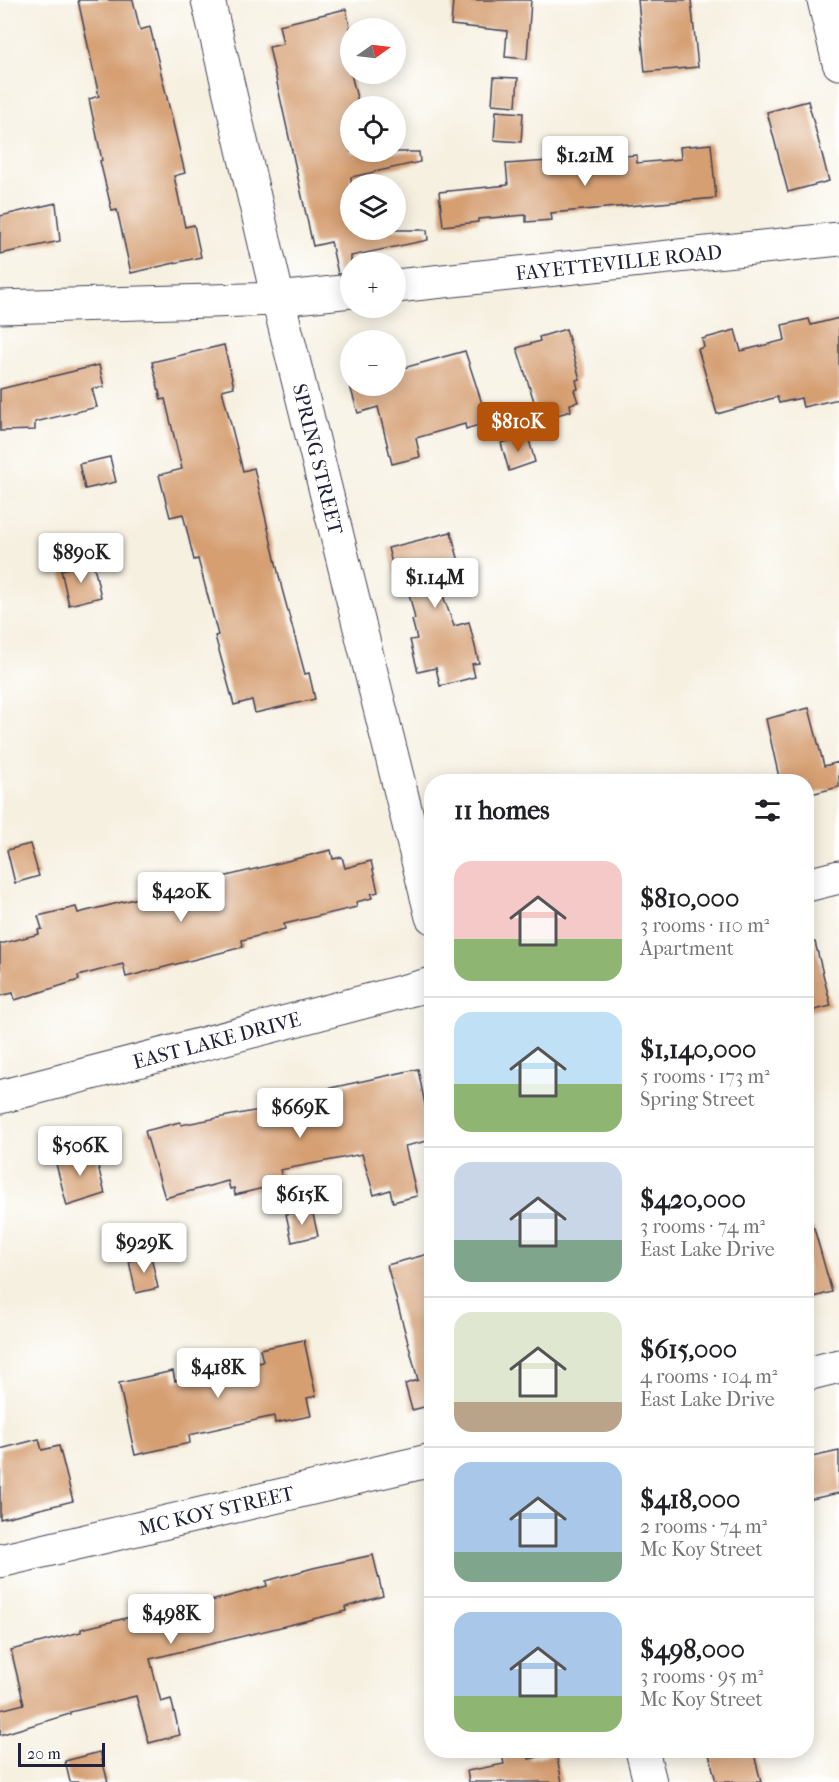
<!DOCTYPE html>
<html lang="en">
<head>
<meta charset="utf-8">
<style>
	body { margin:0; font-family:"IM FELL French Canon",serif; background:#f6f6f6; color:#202124; height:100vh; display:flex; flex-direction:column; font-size:22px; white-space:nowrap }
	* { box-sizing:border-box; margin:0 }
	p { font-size:20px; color:#757577 }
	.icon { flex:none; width:33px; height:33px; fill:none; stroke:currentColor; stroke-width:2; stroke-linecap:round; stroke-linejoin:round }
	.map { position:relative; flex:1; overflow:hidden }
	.side { position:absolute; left:424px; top:774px; width:390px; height:984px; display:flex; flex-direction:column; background:#fff; border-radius:24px; box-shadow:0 3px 15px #0003 }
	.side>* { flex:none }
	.needle { width:39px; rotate:76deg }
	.controls { position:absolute; left:340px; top:18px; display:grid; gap:12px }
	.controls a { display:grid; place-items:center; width:66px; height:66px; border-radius:50%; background:#fff; box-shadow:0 3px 15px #0003; font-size:30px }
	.scale { position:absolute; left:18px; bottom:15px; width:87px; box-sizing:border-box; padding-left:6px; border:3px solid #22223b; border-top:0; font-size:16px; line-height:21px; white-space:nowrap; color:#22223b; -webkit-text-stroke:4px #fff; paint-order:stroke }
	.price { position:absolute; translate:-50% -51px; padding:0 14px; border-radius:6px; background:#fff; color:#222; font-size:20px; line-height:39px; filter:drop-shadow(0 2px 3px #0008) }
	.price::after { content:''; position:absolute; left:50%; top:36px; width:18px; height:14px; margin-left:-9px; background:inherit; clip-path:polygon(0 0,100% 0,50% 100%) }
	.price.active { background:#b45309; color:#fff }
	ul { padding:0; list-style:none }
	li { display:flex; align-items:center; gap:18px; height:150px; padding:0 30px }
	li+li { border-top:2px solid #e0e0e0 }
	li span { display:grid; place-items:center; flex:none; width:168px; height:120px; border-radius:18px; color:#555 }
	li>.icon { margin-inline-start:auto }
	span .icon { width:72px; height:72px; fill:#fffc; stroke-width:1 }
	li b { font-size:26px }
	h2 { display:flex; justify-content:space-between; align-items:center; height:72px; padding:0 30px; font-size:26px }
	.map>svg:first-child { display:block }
</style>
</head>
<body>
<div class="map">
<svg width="839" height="1782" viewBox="0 0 839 1782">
	<rect width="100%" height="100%" fill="#fff"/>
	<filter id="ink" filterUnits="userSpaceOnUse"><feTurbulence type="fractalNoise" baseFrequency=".0167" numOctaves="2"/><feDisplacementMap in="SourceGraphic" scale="12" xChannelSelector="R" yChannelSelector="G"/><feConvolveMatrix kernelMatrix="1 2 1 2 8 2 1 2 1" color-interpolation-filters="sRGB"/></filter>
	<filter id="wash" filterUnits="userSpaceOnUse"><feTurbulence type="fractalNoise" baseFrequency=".008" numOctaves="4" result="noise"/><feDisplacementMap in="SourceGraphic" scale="24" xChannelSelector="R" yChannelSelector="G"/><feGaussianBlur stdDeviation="1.35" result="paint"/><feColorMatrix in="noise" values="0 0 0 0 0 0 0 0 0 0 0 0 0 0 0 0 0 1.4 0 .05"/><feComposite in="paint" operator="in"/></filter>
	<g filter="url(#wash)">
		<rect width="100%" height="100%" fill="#f6f0e0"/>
		<g id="blocks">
			<path fill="#d59f72" d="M78,0H133L140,30L150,27L185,173L174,176L185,227L194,225L201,257L131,273L117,210L112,211L100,161L102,160L89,99L99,96Z
				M453,0H531L527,59L505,57L507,31L451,25Z
				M638,0H691L698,67L645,72Z
				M346,9L351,32V74L359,106H351V152H419L420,162L351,177V230H427L428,240L351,256V273L338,274L331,242L313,246L269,47L283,44L279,25Z
				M494,77L518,78L516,106L492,104Z
				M808,101L829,181L788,192L767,112Z
				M496,111L523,113L521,142L494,140Z
				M711,144L716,198L551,213L552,220L526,222V215L478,219V222L443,226L439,192L508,185L506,164L637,155V163L681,159L680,147Z
				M56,203L60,241L0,254V216Z
				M839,318V399L803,407L801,398L779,403L777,397L717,414L698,349L704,347L702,339L735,330L741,351L785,340L782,325L809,319L811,325Z
				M566,329L580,379L576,380L578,389L574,390L578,402L570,404L571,411L540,420L517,348L540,341L539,337Z
				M224,345L234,387L222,390L243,471L254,468L282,589L305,674L309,673L315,699L255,713L252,700L234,705L215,636L218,635L198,559L194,560L183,514L170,517L159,475L182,469L165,399L161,400L152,362Z
				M465,351L488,422L466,429L465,424L416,438L420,457L392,464L378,407L358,413L350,386H396V370Z
				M99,365L104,387L92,389L97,407L35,422V430L0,431V389Z
				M528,436L535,462L509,471L501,443Z
				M110,457L116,482L85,489L79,464Z
				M451,532L462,573L437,579L454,626L469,622L479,663L472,664L475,677L440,686L436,668L418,672L410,640L417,639L412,620L415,619L404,572L395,575L388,548Z
				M93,562L101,597L69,605L61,570Z
				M809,708L824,766L839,762V787L807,795V782H780L766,719Z
				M30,844L39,876L15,883L7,850Z
				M331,850L333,859L342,857L345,868L371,861L378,892L371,894L372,898L356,902L357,907L284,924L285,929L242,940L243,947L126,977L123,964L78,976L79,980L15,1000L13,993L0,996V944L39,934L38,930L42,929L38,916L76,907L78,913Z
				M815,942L831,1006L807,1012V943Z
				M418,1069L432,1140L405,1146L417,1196L393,1202L390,1190L374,1195L362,1154L280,1170L284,1183L235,1195L234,1188L230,1189L228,1181L165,1198L145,1131L180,1122L181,1125L291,1104L290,1101L313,1096L312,1092Z
				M94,1150L105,1194L67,1206L55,1160Z
				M312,1210L318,1236L292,1242L286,1214Z
				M814,1228L832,1292L807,1299V1229Z
				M432,1253V1405L412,1410L405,1384L418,1380L387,1265Z
				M151,1256L158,1288L136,1293L129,1261Z
				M304,1340L316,1396L307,1398L311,1416L275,1423L274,1416L189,1435L190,1443L135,1455L119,1383L173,1371L175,1381L263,1362L260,1349Z
				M39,1439L42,1450L59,1446L73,1501L0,1519V1449Z
				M839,1451V1493L807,1500V1458Z
				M373,1555L383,1596L345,1607L346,1611L150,1659L161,1702L171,1699L180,1735L149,1743L136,1696L70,1712V1714L0,1735V1710L24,1704L11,1650L81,1632V1629L139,1615L140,1620L267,1586L266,1581L313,1568Z
				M501,1750H528L529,1759L556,1753L562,1782H469L467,1771L504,1764Z
				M708,1750H753L761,1782H716Z
				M100,1752L108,1782H70L65,1761Z"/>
		</g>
	</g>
	<g filter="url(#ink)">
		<use href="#blocks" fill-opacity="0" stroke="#424154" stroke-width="1.5"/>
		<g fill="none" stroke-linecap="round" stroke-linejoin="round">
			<g stroke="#424154" stroke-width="35">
				<g id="minor">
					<path id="s1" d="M208,0L278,299L432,917"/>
					<path d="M824,0L839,63"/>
					<path id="s2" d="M396,286L839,239"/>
					<path d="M0,307L278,299L351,291"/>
					<path d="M807,885L839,877"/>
					<path id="s3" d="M0,1097L432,984"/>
					<path d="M807,1374L839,1366"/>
					<path id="s4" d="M0,1561L432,1460"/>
					<path d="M642,1750L650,1782"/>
				</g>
			</g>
			<use href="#minor" stroke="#fff" stroke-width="33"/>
		</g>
	</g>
	<g text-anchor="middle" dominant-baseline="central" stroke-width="4.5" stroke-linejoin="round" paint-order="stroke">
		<g font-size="20" fill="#22223b" stroke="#fff">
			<text stroke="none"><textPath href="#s2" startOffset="224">FAYETTEVILLE ROAD</textPath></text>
			<text stroke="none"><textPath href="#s1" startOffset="472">SPRING STREET</textPath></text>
			<text stroke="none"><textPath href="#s3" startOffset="224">EAST LAKE DRIVE</textPath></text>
			<text stroke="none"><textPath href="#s4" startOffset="222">MC KOY STREET</textPath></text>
		</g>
	</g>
</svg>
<div class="controls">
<a><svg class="needle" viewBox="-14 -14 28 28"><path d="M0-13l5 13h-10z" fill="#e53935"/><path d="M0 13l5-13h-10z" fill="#757577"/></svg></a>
<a><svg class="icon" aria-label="locate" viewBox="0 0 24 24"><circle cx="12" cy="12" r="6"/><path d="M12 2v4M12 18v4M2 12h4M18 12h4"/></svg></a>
<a><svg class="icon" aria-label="layers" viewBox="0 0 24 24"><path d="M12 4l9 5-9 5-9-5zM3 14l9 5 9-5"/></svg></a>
<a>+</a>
<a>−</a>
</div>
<div class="scale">20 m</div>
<b class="price" style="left:585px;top:187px">$1.21M</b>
<b class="price active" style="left:518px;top:453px">$810K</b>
<b class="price" style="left:81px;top:584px">$890K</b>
<b class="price" style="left:435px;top:609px">$1.14M</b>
<b class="price" style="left:181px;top:923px">$420K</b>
<b class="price" style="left:300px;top:1139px">$669K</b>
<b class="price" style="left:80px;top:1177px">$506K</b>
<b class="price" style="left:302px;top:1226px">$615K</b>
<b class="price" style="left:144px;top:1274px">$929K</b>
<b class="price" style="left:218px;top:1399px">$418K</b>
<b class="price" style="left:171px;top:1645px">$498K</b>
<section class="side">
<h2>11 homes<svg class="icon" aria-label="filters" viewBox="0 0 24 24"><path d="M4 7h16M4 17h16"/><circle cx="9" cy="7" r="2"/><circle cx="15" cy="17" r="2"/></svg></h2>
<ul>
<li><span style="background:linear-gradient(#f6c9c9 65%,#8fb573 0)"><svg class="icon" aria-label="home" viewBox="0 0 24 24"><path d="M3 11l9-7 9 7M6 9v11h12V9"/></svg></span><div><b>$810,000</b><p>3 rooms · 110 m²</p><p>Apartment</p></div></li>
<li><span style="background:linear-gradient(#bfe0f5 60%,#8fb573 0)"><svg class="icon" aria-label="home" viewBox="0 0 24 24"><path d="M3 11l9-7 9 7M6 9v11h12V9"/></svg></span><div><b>$1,140,000</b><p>5 rooms · 173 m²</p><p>Spring Street</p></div></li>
<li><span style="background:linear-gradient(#c9d6e8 65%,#7fa58c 0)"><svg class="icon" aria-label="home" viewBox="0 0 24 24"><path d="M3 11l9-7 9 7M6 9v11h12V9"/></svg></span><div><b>$420,000</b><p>3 rooms · 74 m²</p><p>East Lake Drive</p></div></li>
<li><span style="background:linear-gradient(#dfe7d0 75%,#b9a48a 0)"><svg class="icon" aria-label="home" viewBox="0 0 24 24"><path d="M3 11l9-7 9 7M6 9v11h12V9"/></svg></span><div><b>$615,000</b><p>4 rooms · 104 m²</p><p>East Lake Drive</p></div></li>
<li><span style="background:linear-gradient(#a9c7e8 75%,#7fa58c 0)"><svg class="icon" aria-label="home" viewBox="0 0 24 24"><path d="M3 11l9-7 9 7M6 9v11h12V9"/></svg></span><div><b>$418,000</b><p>2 rooms · 74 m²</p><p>Mc Koy Street</p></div></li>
<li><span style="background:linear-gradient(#a9c7e8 70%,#8fb573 0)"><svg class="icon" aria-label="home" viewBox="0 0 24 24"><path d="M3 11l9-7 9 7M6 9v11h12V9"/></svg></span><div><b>$498,000</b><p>3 rooms · 95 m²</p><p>Mc Koy Street</p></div></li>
</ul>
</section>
</div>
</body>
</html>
